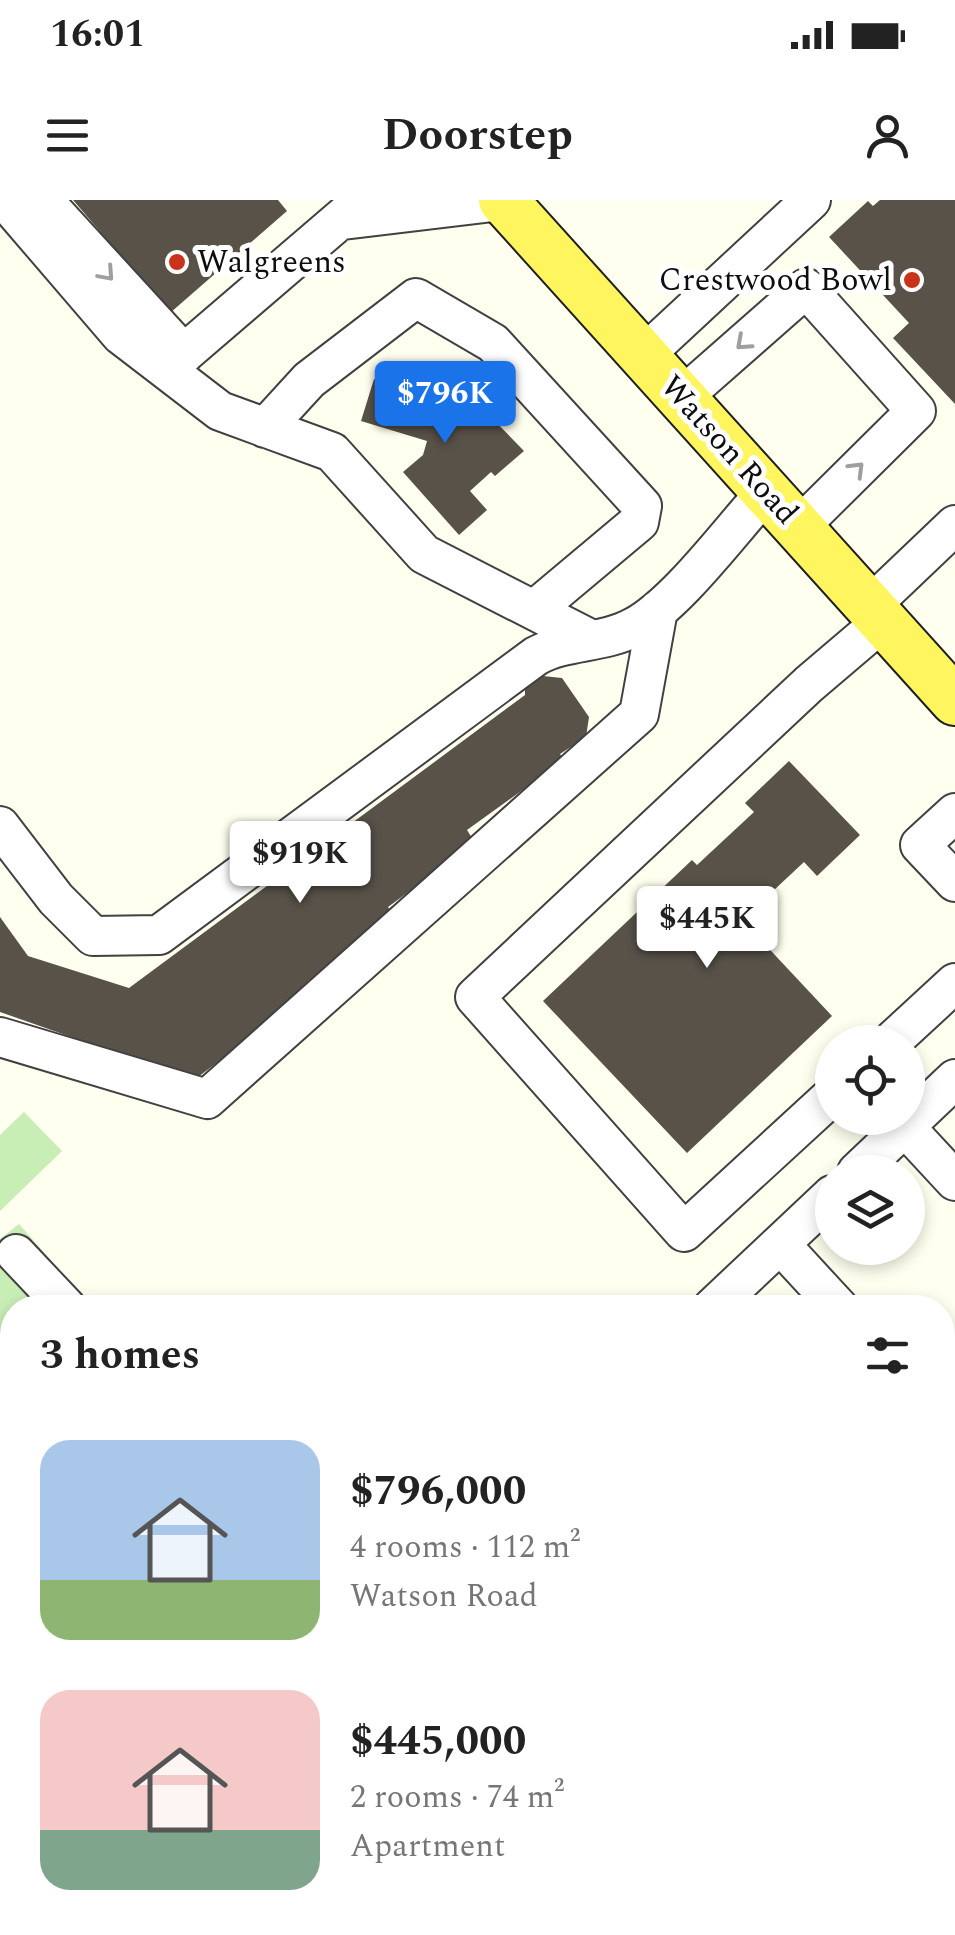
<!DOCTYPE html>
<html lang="en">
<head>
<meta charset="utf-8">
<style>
	body { margin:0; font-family:Spectral,serif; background:#f2f2f2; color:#222; height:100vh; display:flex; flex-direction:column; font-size:38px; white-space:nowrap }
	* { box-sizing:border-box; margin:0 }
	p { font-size:32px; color:#767676 }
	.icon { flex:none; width:55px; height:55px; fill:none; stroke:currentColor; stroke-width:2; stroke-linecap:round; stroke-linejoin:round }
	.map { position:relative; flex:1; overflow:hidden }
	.side { position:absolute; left:0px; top:1095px; width:955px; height:640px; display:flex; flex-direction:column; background:#fff; border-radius:40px 40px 0 0; box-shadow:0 5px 15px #0003 }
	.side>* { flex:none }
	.tools { position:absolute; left:815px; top:825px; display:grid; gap:20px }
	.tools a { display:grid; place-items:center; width:110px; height:110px; border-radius:50%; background:#fff; box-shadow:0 5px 15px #0003; font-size:50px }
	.price { position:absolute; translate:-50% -85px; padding:0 22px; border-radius:10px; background:#fff; color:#222; font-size:32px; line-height:65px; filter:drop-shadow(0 2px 5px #0008) }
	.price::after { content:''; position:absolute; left:50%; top:60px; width:30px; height:22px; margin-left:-15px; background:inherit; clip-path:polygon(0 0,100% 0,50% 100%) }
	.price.active { background:#1a73e8; color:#fff }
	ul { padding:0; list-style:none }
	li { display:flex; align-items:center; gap:30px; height:250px; padding:0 40px }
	li span { display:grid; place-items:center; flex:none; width:280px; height:200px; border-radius:30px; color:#555 }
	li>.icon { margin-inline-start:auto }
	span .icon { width:120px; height:120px; fill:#fffc; stroke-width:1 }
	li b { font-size:42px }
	h2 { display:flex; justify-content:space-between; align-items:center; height:120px; padding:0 40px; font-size:42px }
	.status { display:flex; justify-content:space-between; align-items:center; height:70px; padding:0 50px; background:#fff; direction:ltr }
	.status svg { height:28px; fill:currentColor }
	header { display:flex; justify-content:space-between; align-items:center; height:130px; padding:0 40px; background:#fff; font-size:45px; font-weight:700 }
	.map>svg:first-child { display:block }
</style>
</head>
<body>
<div class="status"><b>16:01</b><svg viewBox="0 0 49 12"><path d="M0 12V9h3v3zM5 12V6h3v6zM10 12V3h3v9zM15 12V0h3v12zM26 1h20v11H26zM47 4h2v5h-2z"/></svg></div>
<header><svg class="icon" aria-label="menu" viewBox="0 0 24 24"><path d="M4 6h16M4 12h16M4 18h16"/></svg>Doorstep<svg class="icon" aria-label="person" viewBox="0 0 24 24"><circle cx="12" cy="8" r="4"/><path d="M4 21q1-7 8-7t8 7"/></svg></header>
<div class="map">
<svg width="955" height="1735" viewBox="0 0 955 1735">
	<rect width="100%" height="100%" fill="#ffffef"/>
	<path fill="#c8edb5" d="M24,912L62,951L0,1011V935Z
		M19,1024L69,1081L40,1107L12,1108V1133L0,1145V1039Z"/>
	<path fill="#585249" d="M73,0H278L287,11L170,113Z
		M880,0H955V204L893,138L909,123L829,37L868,1L873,6Z
		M374,179L440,200L459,184L524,251L495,276L491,272L470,291L487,310L459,335L403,272L423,255L427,241L361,221Z
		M543,476L562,478L589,517L586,537L560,554L564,560L467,630L475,643L388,707L396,719L308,781L314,789L194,880L0,812V717L28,756L129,788L525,495V489Z
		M789,561L860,635L817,676L804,662L742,720L832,816L687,953L543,801L692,660L697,665L754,612L745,603Z"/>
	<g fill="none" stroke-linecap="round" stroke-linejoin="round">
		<g stroke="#414141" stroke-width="42">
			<path id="minor" d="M5,0L121,135L220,211L332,252L424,354L590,439
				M43,0L184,154
				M343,20L508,0
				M643,156L811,0
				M166,169L363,0
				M681,198L806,88L916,211L799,327
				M265,228L309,180L416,98L493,143L642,306L639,322L534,410
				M870,406L955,325
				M955,613L920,645L955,682
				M0,626L56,699L93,736L159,735L536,456C567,439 603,444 634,427C677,404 731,330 766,292
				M0,837L207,899L639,514L658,410
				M891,842L955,783
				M832,896L684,1032L475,797L809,484L883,421
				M905,927L955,981
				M857,972L955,879
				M832,995L780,1044L839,1108
				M16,1054L67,1108
				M712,1108L780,1044
				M942,1219L955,1232
				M942,1573L955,1585
				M645,1722L657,1735"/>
		</g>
		<g stroke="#1f1f1f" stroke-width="52">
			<path id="major" d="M503,0L955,501"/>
		</g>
		<use href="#minor" stroke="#fff" stroke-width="38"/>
		<use href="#major" stroke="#fff65f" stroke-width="48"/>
	</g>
	<defs><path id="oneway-chevron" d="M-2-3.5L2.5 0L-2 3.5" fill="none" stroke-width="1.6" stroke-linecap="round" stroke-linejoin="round" transform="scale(2.5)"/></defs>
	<g stroke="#9f9f9f">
		<use href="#oneway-chevron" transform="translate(107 74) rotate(48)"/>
		<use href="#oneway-chevron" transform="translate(743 143) rotate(138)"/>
		<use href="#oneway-chevron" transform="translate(857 269) rotate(-45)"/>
	</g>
	<g fill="#c9331b" stroke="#fff" stroke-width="4">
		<circle cx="177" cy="62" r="10"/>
		<circle cx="912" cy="80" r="10"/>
	</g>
	<g text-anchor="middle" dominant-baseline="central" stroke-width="10" stroke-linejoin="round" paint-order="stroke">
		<g font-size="32" fill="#0e0e0e" stroke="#fff" text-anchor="start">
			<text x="197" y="62">Walgreens</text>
			<text x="892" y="80" text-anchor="end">Crestwood Bowl</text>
		</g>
		<g font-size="32" fill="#0e0e0e" stroke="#fff">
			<text transform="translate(729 250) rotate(48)">Watson Road</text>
		</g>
	</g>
</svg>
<div class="tools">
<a><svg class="icon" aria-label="locate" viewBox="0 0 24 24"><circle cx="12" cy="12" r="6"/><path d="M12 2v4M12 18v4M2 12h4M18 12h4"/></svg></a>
<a><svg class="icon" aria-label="layers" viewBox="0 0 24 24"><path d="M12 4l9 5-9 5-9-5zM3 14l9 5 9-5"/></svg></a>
</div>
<b class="price active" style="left:445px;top:246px">$796K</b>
<b class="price" style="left:300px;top:706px">$919K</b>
<b class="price" style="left:707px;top:771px">$445K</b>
<section class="side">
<h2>3 homes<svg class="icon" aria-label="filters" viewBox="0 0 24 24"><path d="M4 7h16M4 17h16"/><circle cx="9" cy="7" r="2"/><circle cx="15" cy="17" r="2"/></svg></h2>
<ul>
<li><span style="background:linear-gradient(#a9c7e8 70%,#8fb573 0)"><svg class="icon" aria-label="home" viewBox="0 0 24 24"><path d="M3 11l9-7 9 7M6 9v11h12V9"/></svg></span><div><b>$796,000</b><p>4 rooms · 112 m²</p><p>Watson Road</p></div></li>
<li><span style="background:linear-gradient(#f6c9c9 70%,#7fa58c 0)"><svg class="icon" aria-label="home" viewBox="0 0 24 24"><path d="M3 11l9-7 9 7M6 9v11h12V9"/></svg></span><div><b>$445,000</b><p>2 rooms · 74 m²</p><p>Apartment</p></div></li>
</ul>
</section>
</div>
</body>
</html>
